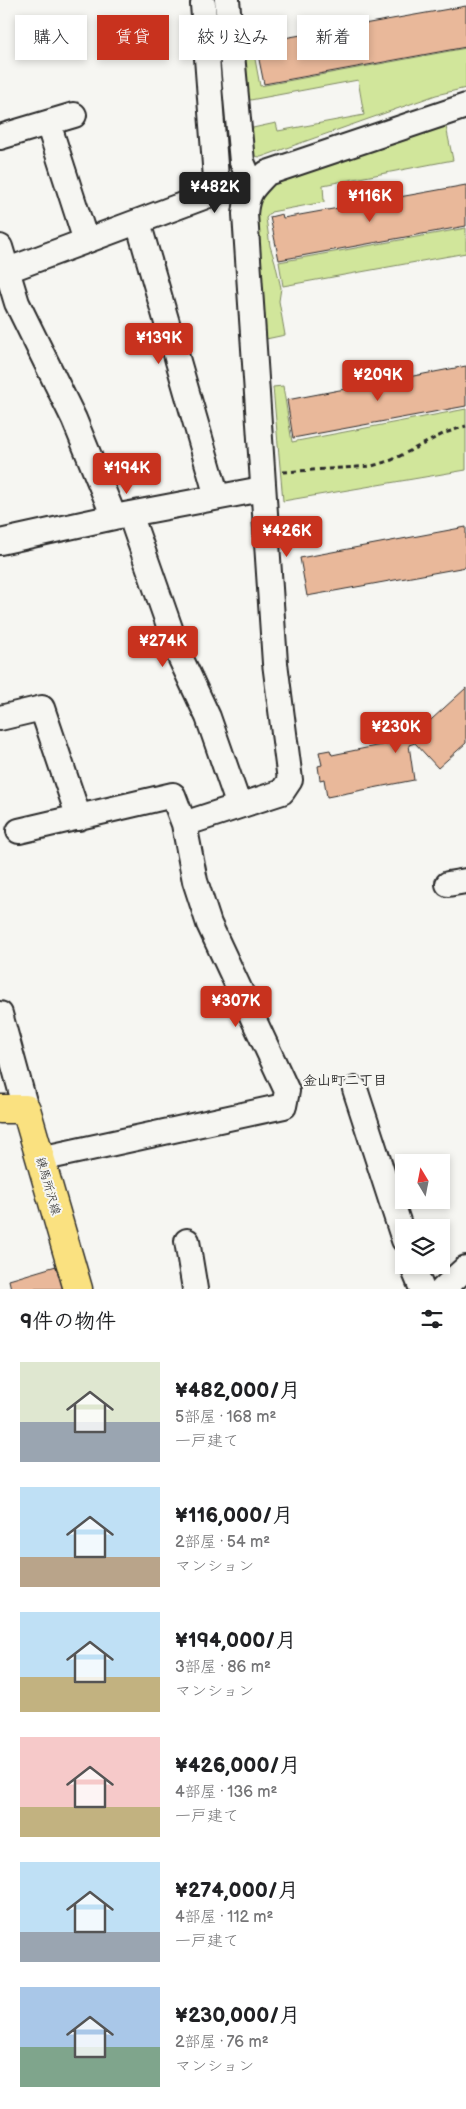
<!DOCTYPE html>
<html lang="ja">
<head>
<meta charset="utf-8">
<style>
	body { margin:0; font-family:"Balsamiq Sans","Klee One",sans-serif; background:#f6f6f6; color:#202124; height:100vh; display:flex; flex-direction:column; font-size:19px; white-space:nowrap }
	* { box-sizing:border-box; margin:0 }
	p { font-size:16px; color:#757577 }
	.icon { flex:none; width:28px; height:28px; fill:none; stroke:currentColor; stroke-width:2; stroke-linecap:round; stroke-linejoin:round }
	.map { position:relative; height:1289px; overflow:hidden }
	.side { display:flex; flex-direction:column; background:#fff; flex:1 }
	.side>* { flex:none }
	.banner { position:absolute; left:15px; top:15px; width:436px; height:45px; display:flex; gap:10px }
	.needle { width:32px; rotate:350deg }
	.controls { position:absolute; left:395px; top:1154px; display:grid; gap:10px }
	.controls a { display:grid; place-items:center; width:55px; height:55px; border-radius:0px; background:#fff; box-shadow:0 2px 8px #0003; font-size:25px }
	.price { position:absolute; translate:-50% -42px; padding:0 11px; border-radius:5px; background:#c8321e; color:#fff; font-size:16px; line-height:32px; filter:drop-shadow(0 1px 2px #0008) }
	.price::after { content:''; position:absolute; left:50%; top:30px; width:15px; height:11px; margin-left:-8px; background:inherit; clip-path:polygon(0 0,100% 0,50% 100%) }
	.price.active { background:#222; color:#fff }
	ul { padding:0; list-style:none }
	li { display:flex; align-items:center; gap:15px; height:125px; padding:0 20px }
	li span { display:grid; place-items:center; flex:none; width:140px; height:100px; border-radius:0px; color:#555 }
	li>.icon { margin-inline-start:auto }
	span .icon { width:60px; height:60px; fill:#fffc; stroke-width:1 }
	li b { font-size:21px }
	h2 { display:flex; justify-content:space-between; align-items:center; height:60px; padding:0 20px; font-size:21px }
	.tag { padding:0 18px; border-radius:0px; background:#fff; box-shadow:0 2px 8px #0003; font-size:18px; line-height:45px }
	.tag.active { background:#c8321e; color:#fff }
	.map>svg:first-child { display:block }
</style>
</head>
<body>
<div class="map">
<svg width="466" height="1289" viewBox="0 0 466 1289">
	<rect width="100%" height="100%" fill="#f6f6f2"/>
	<filter id="ink" filterUnits="userSpaceOnUse"><feTurbulence type="fractalNoise" baseFrequency=".02" numOctaves="2"/><feDisplacementMap in="SourceGraphic" scale="10" xChannelSelector="R" yChannelSelector="G"/><feConvolveMatrix kernelMatrix="1 2 1 2 8 2 1 2 1" color-interpolation-filters="sRGB"/></filter>
	<g filter="url(#ink)">
		<path fill="#d1e69b" stroke="#7e8863" d="M249,27L260,86L466,48V88L436,95L261,157L251,156L248,129L276,123L278,131L364,115L358,80L245,101L239,29Z
			M445,122L453,160L323,185L324,202L271,212L266,218L270,246L275,262L281,288L279,301L285,335L266,339L258,235V204L256,193L267,183Z
			M466,228V253L283,286L279,262Z
			M283,386L292,442L466,409V470L283,501L273,387Z"/>
		<path fill="#e9b89a" stroke="#2b2b2b" d="M466,6V47L264,84L255,40L267,37V41Z
			M466,185V226L279,260L270,217L282,214L283,218Z
			M466,366V406L293,438L287,400Z
			M466,527V567L307,596L300,558Z
			M466,688V743L438,768L415,743L409,745L414,780L327,797L324,779L320,780L318,766L322,765L319,752L330,750L332,755L410,739Z
			M56,1266L63,1289H11L9,1280Z"/>
		<g fill="none" stroke-linecap="round" stroke-linejoin="round">
			<g stroke="#2b2b2b" stroke-width="28">
				<path id="minor" d="M227,0L242,162L253,187
					M48,123L86,241
					M0,137L74,115
					M138,222L217,497
					M0,247L17,303L74,419L114,517
					M0,273L217,192L203,4
					M130,514L180,657L208,717L239,806
					M0,542L114,517L262,489
					M0,718L42,708L79,818
					M184,824L282,792L290,780L275,663L245,214C247,193 252,188 267,173L466,106
					M19,831L173,795L184,824L195,881L209,924L287,1091L284,1106L40,1159
					M448,884L466,881
					M0,1014L26,1109
					M355,1089L404,1240
					M187,1241L195,1289
					M412,1265L422,1289
					M443,1289L466,1268"/>
			</g>
			<g stroke="#2b2b2b" stroke-width="31">
				<path id="major" d="M0,1109H26L78,1289"/>
			</g>
			<path stroke="#2b2b2b" stroke-width="3" stroke-dasharray="5 4" stroke-linecap="butt" d="M283,472L372,466L392,460L445,433L466,426"/>
			<use href="#minor" stroke="#f6f6f2" stroke-width="24"/>
			<use href="#major" stroke="#fae180" stroke-width="28"/>
		</g>
	</g>
	<g text-anchor="middle" dominant-baseline="central" stroke-width="4" stroke-linejoin="round" paint-order="stroke">
		<g font-size="12" fill="#2b2b2b" stroke="#f6f6f2">
			<text transform="translate(48 1186) rotate(74)">練馬所沢線</text>
		</g>
		<g font-size="14" font-weight="bold" fill="#2b2b2b" stroke="#f6f6f2">
			<text x="345" y="1080">金山町二丁目</text>
		</g>
	</g>
</svg>
<div class="controls">
<a><svg class="needle" viewBox="-14 -14 28 28"><path d="M0-13l5 13h-10z" fill="#e53935"/><path d="M0 13l5-13h-10z" fill="#757577"/></svg></a>
<a><svg class="icon" aria-label="layers" viewBox="0 0 24 24"><path d="M12 4l9 5-9 5-9-5zM3 14l9 5 9-5"/></svg></a>
</div>
<b class="price active" style="left:215px;top:214px">¥482K</b>
<b class="price" style="left:370px;top:223px">¥116K</b>
<b class="price" style="left:159px;top:365px">¥139K</b>
<b class="price" style="left:378px;top:402px">¥209K</b>
<b class="price" style="left:127px;top:495px">¥194K</b>
<b class="price" style="left:287px;top:558px">¥426K</b>
<b class="price" style="left:163px;top:668px">¥274K</b>
<b class="price" style="left:396px;top:754px">¥230K</b>
<b class="price" style="left:236px;top:1028px">¥307K</b>
<div class="banner">
<a class="tag">購入</a>
<a class="tag active">賃貸</a>
<a class="tag">絞り込み</a>
<a class="tag">新着</a>
</div>
</div>
<section class="side">
<h2>9件の物件<svg class="icon" aria-label="filters" viewBox="0 0 24 24"><path d="M4 7h16M4 17h16"/><circle cx="9" cy="7" r="2"/><circle cx="15" cy="17" r="2"/></svg></h2>
<ul>
<li><span style="background:linear-gradient(#dfe7d0 60%,#9aa5b1 0)"><svg class="icon" aria-label="home" viewBox="0 0 24 24"><path d="M3 11l9-7 9 7M6 9v11h12V9"/></svg></span><div><b>¥482,000/月</b><p>5部屋 · 168 m²</p><p>一戸建て</p></div></li>
<li><span style="background:linear-gradient(#bfe0f5 70%,#b9a48a 0)"><svg class="icon" aria-label="home" viewBox="0 0 24 24"><path d="M3 11l9-7 9 7M6 9v11h12V9"/></svg></span><div><b>¥116,000/月</b><p>2部屋 · 54 m²</p><p>マンション</p></div></li>
<li><span style="background:linear-gradient(#bfe0f5 65%,#c2b280 0)"><svg class="icon" aria-label="home" viewBox="0 0 24 24"><path d="M3 11l9-7 9 7M6 9v11h12V9"/></svg></span><div><b>¥194,000/月</b><p>3部屋 · 86 m²</p><p>マンション</p></div></li>
<li><span style="background:linear-gradient(#f6c9c9 70%,#c2b280 0)"><svg class="icon" aria-label="home" viewBox="0 0 24 24"><path d="M3 11l9-7 9 7M6 9v11h12V9"/></svg></span><div><b>¥426,000/月</b><p>4部屋 · 136 m²</p><p>一戸建て</p></div></li>
<li><span style="background:linear-gradient(#bfe0f5 70%,#9aa5b1 0)"><svg class="icon" aria-label="home" viewBox="0 0 24 24"><path d="M3 11l9-7 9 7M6 9v11h12V9"/></svg></span><div><b>¥274,000/月</b><p>4部屋 · 112 m²</p><p>一戸建て</p></div></li>
<li><span style="background:linear-gradient(#a9c7e8 60%,#7fa58c 0)"><svg class="icon" aria-label="home" viewBox="0 0 24 24"><path d="M3 11l9-7 9 7M6 9v11h12V9"/></svg></span><div><b>¥230,000/月</b><p>2部屋 · 76 m²</p><p>マンション</p></div></li>
</ul>
</section>
</body>
</html>
